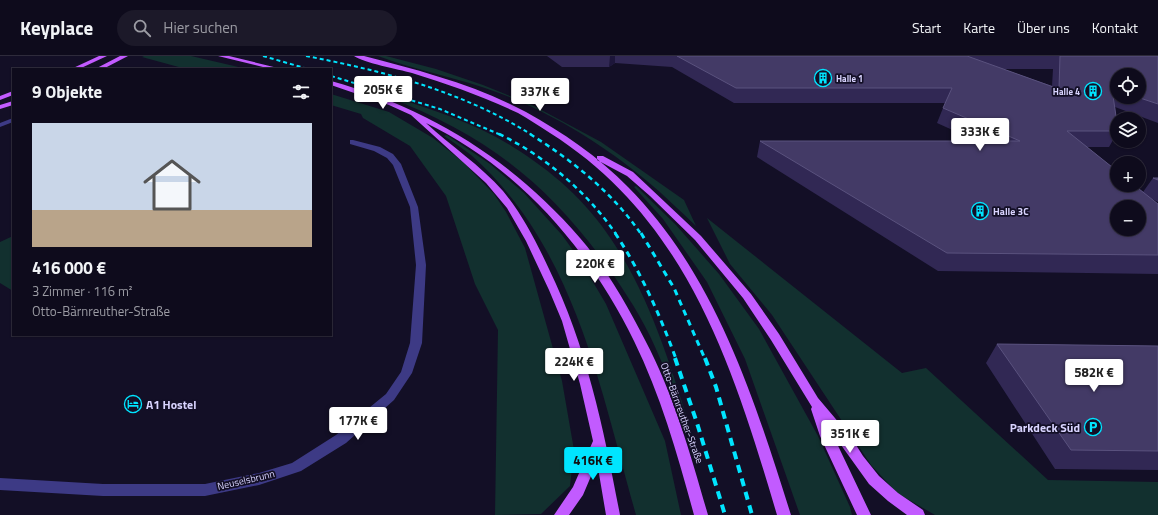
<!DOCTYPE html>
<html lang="de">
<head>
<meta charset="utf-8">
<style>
	body { margin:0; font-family:"Titillium Web",sans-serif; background:#1c1929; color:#f1f3f6; height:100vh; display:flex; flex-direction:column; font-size:15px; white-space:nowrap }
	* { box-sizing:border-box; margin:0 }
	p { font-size:13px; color:#9b9ba3 }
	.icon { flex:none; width:22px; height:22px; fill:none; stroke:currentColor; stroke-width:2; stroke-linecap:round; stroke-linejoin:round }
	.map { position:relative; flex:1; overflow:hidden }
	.drawer { position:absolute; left:12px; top:12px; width:320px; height:268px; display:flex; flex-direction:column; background:#0e0b1c; border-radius:0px; box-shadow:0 1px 3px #0004,0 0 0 1px #2e2b3b }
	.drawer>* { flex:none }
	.fabs { position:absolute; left:1110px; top:12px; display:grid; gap:8px }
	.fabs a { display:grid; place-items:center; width:36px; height:36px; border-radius:50%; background:#0e0b1c; box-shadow:0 1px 3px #0004,0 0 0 1px #2e2b3b; font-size:20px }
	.price { position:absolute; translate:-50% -34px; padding:0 9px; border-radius:4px; background:#fff; color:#222; font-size:13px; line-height:26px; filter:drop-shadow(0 1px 2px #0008) }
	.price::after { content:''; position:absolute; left:50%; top:24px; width:12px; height:9px; margin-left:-6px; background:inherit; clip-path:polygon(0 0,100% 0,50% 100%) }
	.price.selected { background:#00e5ff; color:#111 }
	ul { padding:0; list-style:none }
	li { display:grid; align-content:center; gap:8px; height:212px; padding:0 20px }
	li+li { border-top:1px solid #2e2b3b }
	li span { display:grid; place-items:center; height:124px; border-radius:0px; color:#555 }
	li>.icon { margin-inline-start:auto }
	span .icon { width:72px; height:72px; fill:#fffc; stroke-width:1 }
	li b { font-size:17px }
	h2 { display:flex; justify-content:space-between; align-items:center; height:48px; padding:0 20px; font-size:17px }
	header { display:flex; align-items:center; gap:24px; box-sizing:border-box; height:56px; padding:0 20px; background:#0e0b1c; border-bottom:1px solid #2e2b3b }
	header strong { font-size:19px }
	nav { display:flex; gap:22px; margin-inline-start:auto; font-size:14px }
	.search { width:280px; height:36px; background:#1c1929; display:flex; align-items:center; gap:10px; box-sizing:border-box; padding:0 14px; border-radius:22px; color:#9b9ba3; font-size:15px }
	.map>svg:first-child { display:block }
</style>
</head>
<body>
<header>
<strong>Keyplace</strong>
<div class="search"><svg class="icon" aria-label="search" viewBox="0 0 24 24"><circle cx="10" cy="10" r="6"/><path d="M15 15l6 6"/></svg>Hier suchen</div>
<nav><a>Start</a><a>Karte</a><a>Über uns</a><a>Kontakt</a></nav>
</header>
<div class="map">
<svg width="1158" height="459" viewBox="0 0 1158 459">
	<rect width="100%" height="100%" fill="#130f26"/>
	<path fill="#12302f" d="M144,0H191L247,13H186L142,1Z
		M378,0H386L436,13L483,29L534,50L601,86L684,144L696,170C680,155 664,139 647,125C604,89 552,57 499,37C460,22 417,15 378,0Z
		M331,38L389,56L433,82L463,106L494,138L506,156L525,192L562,325L574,394L570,430L541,458L495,459L498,274L475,228L446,140L410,90L363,62L361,58L331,49Z
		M391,40C432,54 476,67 513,91C552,115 586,145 611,183C652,243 672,316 694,383C679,349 666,314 650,280C637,253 619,227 602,203C542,122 482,78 388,41Z
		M447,79L490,108L524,137L562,179L580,204L606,248L665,385L681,459H636C600,332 575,191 471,99C462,92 453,86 444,80Z
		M636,130L676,169L719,218L759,273L818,380L850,451L852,459H800L745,303L707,226L663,163L634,131Z
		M707,162L902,317L926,312L1048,424L1158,426V459H935L897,437L871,409L772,259L730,208Z
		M13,180V235L0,227V186Z"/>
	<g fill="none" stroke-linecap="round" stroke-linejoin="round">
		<path fill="#3d3a85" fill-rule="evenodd" d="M13,62V66L0,71V67Z
			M350,84H353L380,91L393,98L401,108L418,151L426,209L422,287L412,317L394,344L346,387L301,415L259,429L205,440H103L0,434V422L103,428H205L259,417L292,407L336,379L386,338L401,316L410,287L416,209L410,151L393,109L387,102L374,95L350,88Z"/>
		<path fill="#c25bff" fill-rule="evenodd" d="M99,0H107L79,13H71Z
			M120,0H128L103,13H95Z
			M218,0H229L282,13H271Z
			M354,0H364C418,14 476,29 526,56C562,76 599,101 628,131C716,220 754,342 791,459H777C733,311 688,164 550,77C539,70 529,63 518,57C484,41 448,28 412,17C398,13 364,7 354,0Z
			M331,25C429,52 514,105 580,182C606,212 627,249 645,284C674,339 691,400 708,459H694C678,400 661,340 634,285C589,193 519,112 426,67C451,90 480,109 503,135C522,158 536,185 549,213C587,291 604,374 620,459H606L597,406L583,439L569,459H554L573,431L593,385L580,328L562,265L549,234L526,185L507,152L486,127L411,59L389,49L331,29Z
			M13,35V39L0,44V40Z
			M13,45V49L0,53V49Z
			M597,100H603L633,116L701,180L751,238L779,278L818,342L851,381L863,400L879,420L898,437L923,454L925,459H907L888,445L869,428L831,375L871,459H857L820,380L811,353L812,351L771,284L743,242L695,184L650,140L627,120L597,104Z"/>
		<path stroke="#00e5ff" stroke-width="2" stroke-dasharray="4 3" stroke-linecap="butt" d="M263,0L308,13
			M306,0C384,15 464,36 532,79
			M331,20L440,53L501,79"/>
		<path stroke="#00e5ff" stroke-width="2.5" stroke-dasharray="5 4" stroke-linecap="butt" d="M499,78C545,100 587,136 616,178
			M530,78C573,105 612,136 641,178"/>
		<path stroke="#00e5ff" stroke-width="3" stroke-dasharray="6 5" stroke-linecap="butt" d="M615,177C641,216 660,259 676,303
			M641,177L674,232L705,303"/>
		<path stroke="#00e5ff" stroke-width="4" stroke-dasharray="8 6" stroke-linecap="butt" d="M675,302L697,367L725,459
			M705,302L716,331L752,459"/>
	</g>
	<path fill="#312854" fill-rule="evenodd" d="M547,0H1158V67L1115,51L1117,67V77L1109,91H1087L1143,136L1153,122H1158V146L1152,143L1158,148V218L938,215L757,101L760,85H977L937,67L945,47H734L672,11L615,7L609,11H562ZM1003,13H1053L1052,30ZM1117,19L1139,41H1117Z
		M997,288L1158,290V414L1055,413L986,307Z"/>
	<path fill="#1d163a" d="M610,0H615V7L609,11Z"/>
	<path fill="#433a66" stroke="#5a527e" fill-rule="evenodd" d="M677,0H967L1059,33L1060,0H1158V48L1137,41H1139V19H1117V34L1112,33L1117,67V75H1067L1117,115V129H1134L1158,148V199L947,197L760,85H1020L943,52L952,32H736ZM1117,151H1139V173H1117Z
		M1153,122H1158V124Z
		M997,288L1158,290V395L1071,394Z"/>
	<defs>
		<g id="building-ring" transform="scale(0.9)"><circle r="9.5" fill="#130f26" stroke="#00e5ff" stroke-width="1.5"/><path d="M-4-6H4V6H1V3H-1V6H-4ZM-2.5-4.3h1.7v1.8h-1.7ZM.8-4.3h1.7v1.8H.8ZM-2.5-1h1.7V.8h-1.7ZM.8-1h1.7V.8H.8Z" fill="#00e5ff"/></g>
		<g id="hotel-ring" transform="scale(0.9)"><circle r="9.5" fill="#130f26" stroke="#00e5ff" stroke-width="1.5"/><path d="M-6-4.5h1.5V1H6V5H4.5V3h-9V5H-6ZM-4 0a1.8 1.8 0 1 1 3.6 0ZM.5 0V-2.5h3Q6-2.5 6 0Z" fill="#00e5ff"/></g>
		<g id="parking-ring" transform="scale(0.9)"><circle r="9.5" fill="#130f26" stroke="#00e5ff" stroke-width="1.5"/><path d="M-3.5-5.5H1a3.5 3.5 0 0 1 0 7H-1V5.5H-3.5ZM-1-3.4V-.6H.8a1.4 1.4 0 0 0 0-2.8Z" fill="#00e5ff"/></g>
	</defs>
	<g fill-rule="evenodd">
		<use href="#building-ring" x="823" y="22"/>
		<use href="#building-ring" x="1093" y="35"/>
		<use href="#building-ring" x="980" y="155"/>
		<use href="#hotel-ring" x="133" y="348"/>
		<use href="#parking-ring" x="1093" y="371"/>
	</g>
	<g text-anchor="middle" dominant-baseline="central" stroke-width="3.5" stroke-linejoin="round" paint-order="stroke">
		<g font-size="9" font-weight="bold" fill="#d9d4ff" stroke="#130f26" text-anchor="start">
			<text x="836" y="22">Halle 1</text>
			<text x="1080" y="35" text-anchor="end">Halle 4</text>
		</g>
		<g font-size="10" font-weight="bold" fill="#d9d4ff" stroke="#130f26" text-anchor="start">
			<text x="993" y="155">Halle 3C</text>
		</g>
		<g font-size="10" fill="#d9d4ff" stroke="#130f26">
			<text transform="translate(682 357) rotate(70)">Otto-Bärnreuther-Straße</text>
			<text transform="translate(246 424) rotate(-13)">Neuselsbrunn</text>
		</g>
		<g font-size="12" font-weight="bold" fill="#d9d4ff" stroke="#130f26" text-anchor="start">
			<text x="146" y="348">A1 Hostel</text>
			<text x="1080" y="371" text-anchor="end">Parkdeck Süd</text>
		</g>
	</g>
</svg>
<div class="fabs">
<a><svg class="icon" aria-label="locate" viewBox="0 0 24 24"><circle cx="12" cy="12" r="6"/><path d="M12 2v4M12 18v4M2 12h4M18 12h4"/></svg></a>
<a><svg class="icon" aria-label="layers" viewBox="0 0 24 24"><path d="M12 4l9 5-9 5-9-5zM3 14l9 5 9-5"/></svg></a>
<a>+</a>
<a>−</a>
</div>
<b class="price" style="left:383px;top:54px">205K €</b>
<b class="price" style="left:540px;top:56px">337K €</b>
<b class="price" style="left:980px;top:96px">333K €</b>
<b class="price" style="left:595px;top:228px">220K €</b>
<b class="price" style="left:574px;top:326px">224K €</b>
<b class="price" style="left:1094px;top:337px">582K €</b>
<b class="price" style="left:358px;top:385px">177K €</b>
<b class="price" style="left:850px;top:398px">351K €</b>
<b class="price selected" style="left:593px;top:425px">416K €</b>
<section class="drawer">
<h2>9 Objekte<svg class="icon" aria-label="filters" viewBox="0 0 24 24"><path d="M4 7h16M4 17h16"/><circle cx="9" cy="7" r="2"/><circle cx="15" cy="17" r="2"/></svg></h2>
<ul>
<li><span style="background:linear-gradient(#c9d6e8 70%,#b9a48a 0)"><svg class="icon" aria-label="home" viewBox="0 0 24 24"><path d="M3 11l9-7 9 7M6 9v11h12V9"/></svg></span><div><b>416 000 €</b><p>3 Zimmer · 116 m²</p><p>Otto-Bärnreuther-Straße</p></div></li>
</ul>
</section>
</div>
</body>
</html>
